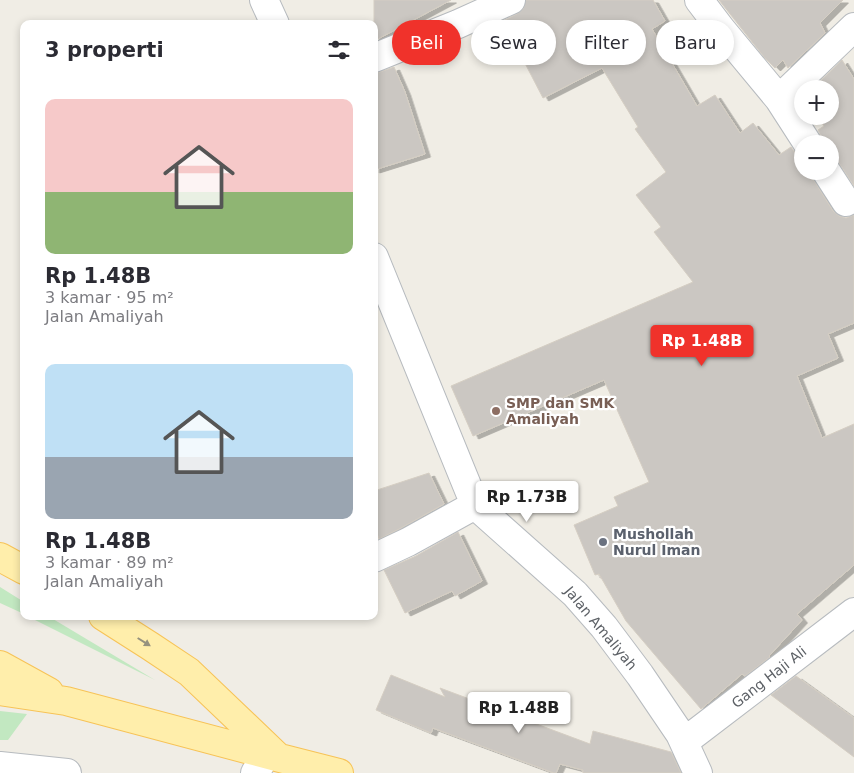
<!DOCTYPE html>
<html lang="id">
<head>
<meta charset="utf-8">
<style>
	body { margin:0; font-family:"DejaVu Sans",sans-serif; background:#f2f2f3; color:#2b2b33; height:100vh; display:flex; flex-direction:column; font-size:19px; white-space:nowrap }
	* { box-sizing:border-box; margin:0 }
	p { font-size:16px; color:#7c7c81 }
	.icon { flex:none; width:28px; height:28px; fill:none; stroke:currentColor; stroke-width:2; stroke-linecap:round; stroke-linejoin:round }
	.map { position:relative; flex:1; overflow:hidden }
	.details { position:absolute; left:20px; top:20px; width:358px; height:600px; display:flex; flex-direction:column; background:#fff; border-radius:10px; box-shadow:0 2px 8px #0003 }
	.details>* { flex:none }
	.hud { position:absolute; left:392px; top:20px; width:386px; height:45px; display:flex; gap:10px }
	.tools { position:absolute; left:794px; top:80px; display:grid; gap:10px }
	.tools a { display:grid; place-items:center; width:45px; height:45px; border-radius:50%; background:#fff; box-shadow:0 2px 8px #0003; font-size:25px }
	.price { position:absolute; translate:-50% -42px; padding:0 11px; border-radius:5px; background:#fff; color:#222; font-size:16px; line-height:32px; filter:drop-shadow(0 1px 2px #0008) }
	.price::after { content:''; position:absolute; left:50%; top:30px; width:15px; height:11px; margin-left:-8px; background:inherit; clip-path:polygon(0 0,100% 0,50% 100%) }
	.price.active { background:#f0322b; color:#fff }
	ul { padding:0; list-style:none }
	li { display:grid; align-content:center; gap:10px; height:265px; padding:0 25px }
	li span { display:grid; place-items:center; height:155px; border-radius:10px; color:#555 }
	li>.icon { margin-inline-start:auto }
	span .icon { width:90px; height:90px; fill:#fffc; stroke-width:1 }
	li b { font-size:21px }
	h2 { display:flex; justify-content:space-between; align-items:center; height:60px; padding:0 25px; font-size:21px }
	.tag { padding:0 18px; border-radius:22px; background:#fff; box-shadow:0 2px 8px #0003; font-size:18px; line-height:45px }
	.tag.active { background:#f0322b; color:#fff }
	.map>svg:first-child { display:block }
</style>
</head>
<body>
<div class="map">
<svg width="854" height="773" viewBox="0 0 854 773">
	<defs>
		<filter id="shadow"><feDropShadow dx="5.5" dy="3" stdDeviation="0" flood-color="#0004"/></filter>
	</defs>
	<rect width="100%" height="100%" fill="#f0ede5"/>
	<path fill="#c2e8c1" d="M0,587L24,602V614L0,603Z
		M27,616H48L155,680Z
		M0,711L27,714L8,740H0Z"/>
	<path fill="#cbc7c2" stroke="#d5cec3" filter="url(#shadow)" d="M374,0H451L374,41Z
		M526,0H653L665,21L652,29L697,106L715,95L740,133L753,123L779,155L791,147L795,153L802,158V171H810L813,179L833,211L839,216L846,218L854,215V323L828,334L838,358L797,376L822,438L854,424V565L797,614L802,620L769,656L770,657L745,676L742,674L701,709L626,621L599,574L595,575L574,525L618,506L614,497L649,482L604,380L473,436L451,386L693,282L654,232L661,227L636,195L666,172L635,129L638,127L602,68L543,98L503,21L517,14L523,9Z
		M719,0H843L820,23L825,33L788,68L783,60L775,68L764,57Z
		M842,60L854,79V186L839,163L834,157L830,156V144H824L821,136L818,130L824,126L818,116H830V89H812Z
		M394,67L405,92L425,154L374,170V73L380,72Z
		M429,473L444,504L401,528L379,539L374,525V491Z
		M458,532L482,581L455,596L452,591L405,613L384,570L416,556Z
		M391,675L445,697L440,688L590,744L593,731L671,752L681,773H583V770L560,764L556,773H554L433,728L431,733L376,710Z
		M796,676L854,718V757L771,695Z"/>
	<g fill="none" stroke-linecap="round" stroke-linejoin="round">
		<g stroke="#b7bbbf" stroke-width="30">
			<path id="minor" d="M264,0L275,24
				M699,0L721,29L779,99L808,144
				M374,58L458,24L511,0
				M779,99L854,27
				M826,171L846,202
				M374,257L475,505L575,594L604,627L640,675L680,734L698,773
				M374,558L408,542L475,505
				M684,742L854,612
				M0,766L67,773
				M255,773L266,755"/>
		</g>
		<g stroke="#f7c357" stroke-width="30">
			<path id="major" d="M0,557L24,570
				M103,616L150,646L189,672L278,757
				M0,665L49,692
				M0,691L66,701L280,758L339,773"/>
		</g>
		<use href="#minor" stroke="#fff" stroke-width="28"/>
		<use href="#major" stroke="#ffeeab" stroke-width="28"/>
	</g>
	<defs><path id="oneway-solid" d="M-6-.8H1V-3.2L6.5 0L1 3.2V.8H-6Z" transform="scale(1.25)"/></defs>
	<use fill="#96927e" href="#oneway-solid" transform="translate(144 642) rotate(32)"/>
	<circle fill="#8d6e63" stroke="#fff" stroke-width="2" cx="496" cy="411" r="5"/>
	<circle fill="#6b7280" stroke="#fff" stroke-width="2" cx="603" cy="542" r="5"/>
	<g text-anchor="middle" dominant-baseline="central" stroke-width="4.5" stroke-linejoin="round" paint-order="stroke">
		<g font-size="14" font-weight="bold" fill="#785e54" stroke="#fff" text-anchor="start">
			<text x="506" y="403">SMP dan SMK<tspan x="506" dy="16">Amaliyah</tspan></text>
		</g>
		<g font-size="14" font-weight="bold" fill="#5b616d" stroke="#fff" text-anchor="start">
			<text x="613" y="534">Mushollah<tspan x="613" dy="16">Nurul Iman</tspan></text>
		</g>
		<g font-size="14" fill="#5d6166" stroke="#fff">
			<text transform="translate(601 628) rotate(50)">Jalan Amaliyah</text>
			<text transform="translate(769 677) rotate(-38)">Gang Haji Ali</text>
		</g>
	</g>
</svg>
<div class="tools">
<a>+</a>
<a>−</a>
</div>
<b class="price active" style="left:702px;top:367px">Rp 1.48B</b>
<b class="price" style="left:527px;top:523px">Rp 1.73B</b>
<b class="price" style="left:519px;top:734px">Rp 1.48B</b>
<div class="hud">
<a class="tag active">Beli</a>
<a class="tag">Sewa</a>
<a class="tag">Filter</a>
<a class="tag">Baru</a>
</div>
<section class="details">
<h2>3 properti<svg class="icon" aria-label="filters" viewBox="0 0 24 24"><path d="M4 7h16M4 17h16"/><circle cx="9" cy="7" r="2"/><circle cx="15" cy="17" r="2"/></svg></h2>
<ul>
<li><span style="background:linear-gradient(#f6c9c9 60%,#8fb573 0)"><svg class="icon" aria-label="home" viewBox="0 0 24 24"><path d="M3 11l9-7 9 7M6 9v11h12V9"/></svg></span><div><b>Rp 1.48B</b><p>3 kamar · 95 m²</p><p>Jalan Amaliyah</p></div></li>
<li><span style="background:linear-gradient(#bfe0f5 60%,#9aa5b1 0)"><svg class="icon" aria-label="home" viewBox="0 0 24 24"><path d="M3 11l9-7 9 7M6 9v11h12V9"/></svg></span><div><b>Rp 1.48B</b><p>3 kamar · 89 m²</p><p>Jalan Amaliyah</p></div></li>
</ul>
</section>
</div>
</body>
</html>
